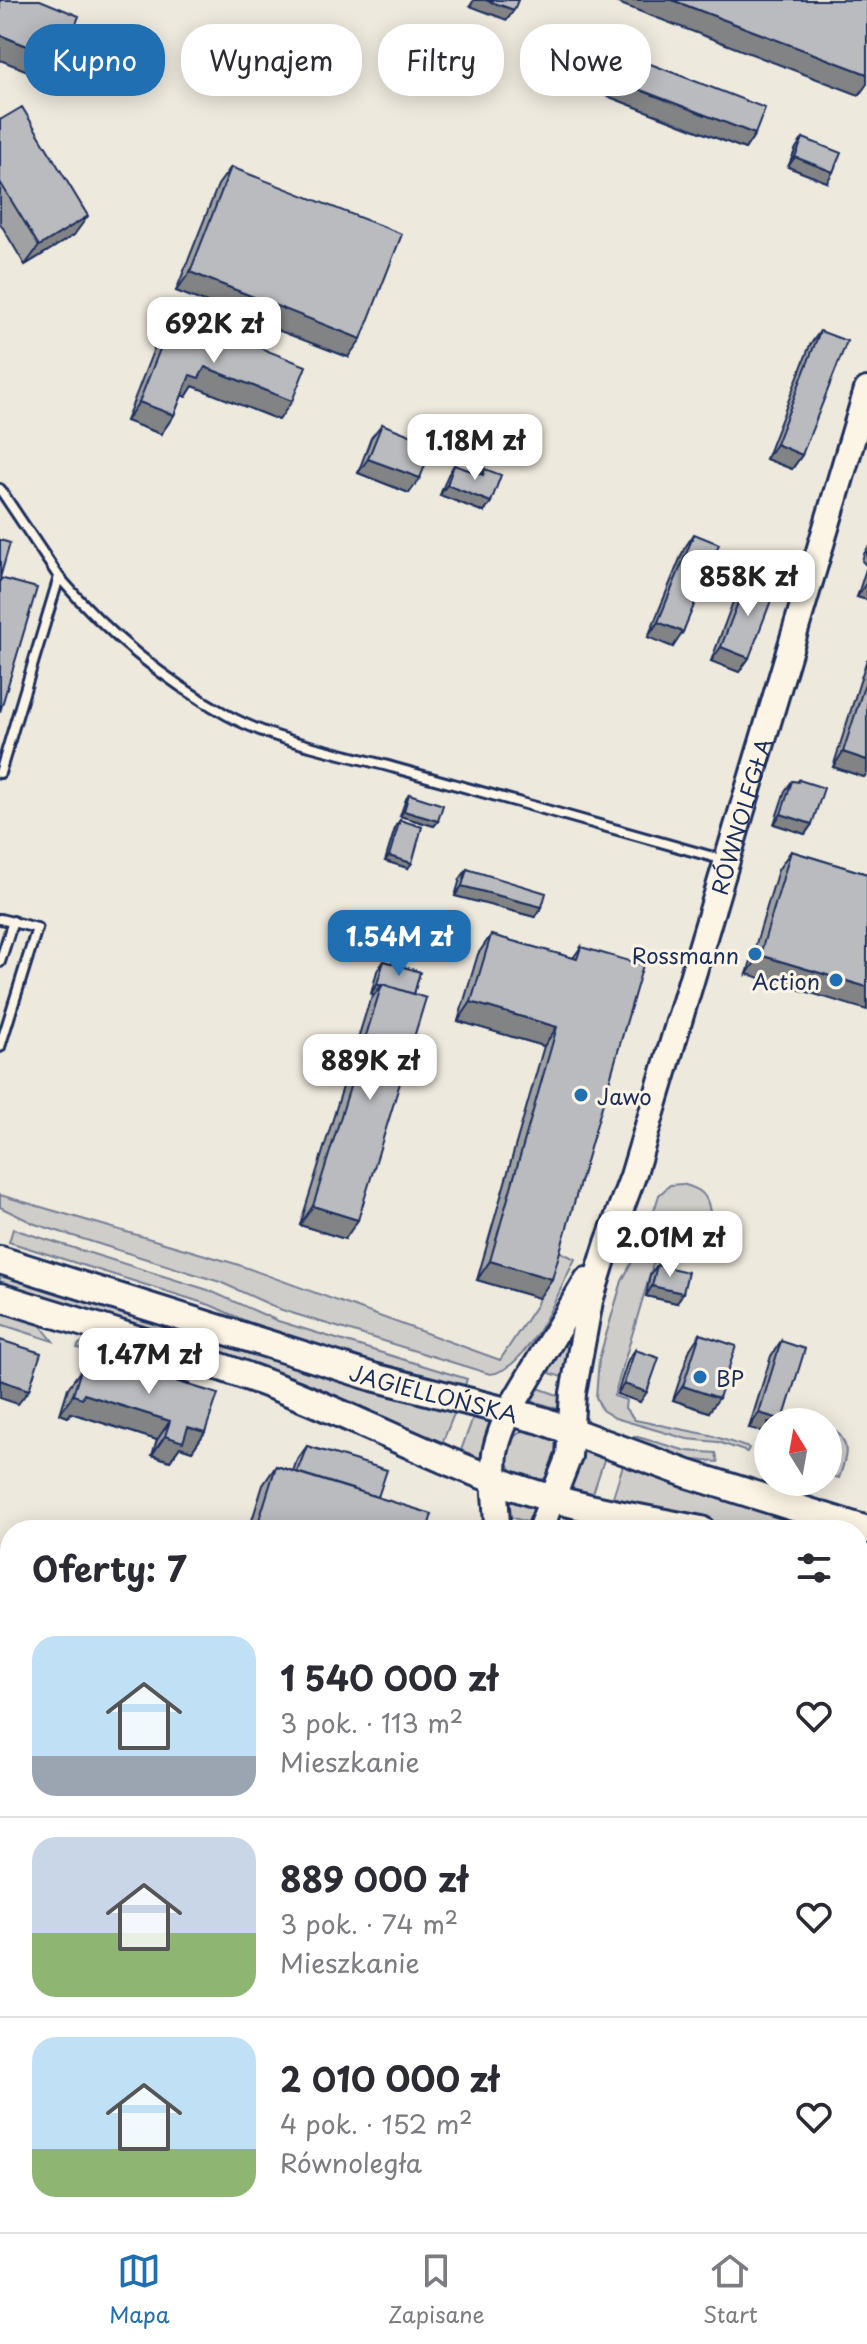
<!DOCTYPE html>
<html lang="pl">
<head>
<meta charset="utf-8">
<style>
	body { margin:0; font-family:"Playpen Sans",sans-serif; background:#f2f2f3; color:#2b2b33; height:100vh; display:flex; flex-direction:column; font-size:30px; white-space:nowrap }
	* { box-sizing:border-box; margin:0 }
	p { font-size:26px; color:#7c7c81 }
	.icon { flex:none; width:44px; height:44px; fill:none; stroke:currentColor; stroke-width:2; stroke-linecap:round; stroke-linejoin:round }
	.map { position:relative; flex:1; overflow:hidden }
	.details { position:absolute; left:0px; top:1520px; width:868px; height:712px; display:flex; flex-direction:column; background:#fff; border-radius:32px 32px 0 0; box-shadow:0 4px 20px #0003 }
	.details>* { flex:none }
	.top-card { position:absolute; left:24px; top:24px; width:820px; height:72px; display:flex; gap:16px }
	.needle { width:52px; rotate:349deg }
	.controls { position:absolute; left:754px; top:1408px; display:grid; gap:16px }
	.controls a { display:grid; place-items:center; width:88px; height:88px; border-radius:50%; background:#fff; box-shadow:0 4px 20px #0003; font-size:40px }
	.price { position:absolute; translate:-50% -68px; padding:0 18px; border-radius:16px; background:#fff; color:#222; font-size:26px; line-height:52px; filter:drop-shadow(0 2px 4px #0008) }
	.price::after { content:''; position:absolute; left:50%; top:48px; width:24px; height:18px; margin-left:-12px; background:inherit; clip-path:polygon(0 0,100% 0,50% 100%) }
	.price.current { background:#1f6fb2; color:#fff }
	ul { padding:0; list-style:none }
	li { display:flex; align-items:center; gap:24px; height:200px; padding:0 32px }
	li+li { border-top:2px solid #e1e1e2 }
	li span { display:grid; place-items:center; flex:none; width:224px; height:160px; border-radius:24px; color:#555 }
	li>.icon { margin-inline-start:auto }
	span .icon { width:96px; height:96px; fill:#fffc; stroke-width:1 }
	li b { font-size:34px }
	h2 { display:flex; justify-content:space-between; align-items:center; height:96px; padding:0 32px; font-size:34px }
	.tag { padding:0 28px; border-radius:32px; background:#fff; box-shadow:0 4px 20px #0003; font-size:28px; line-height:72px }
	.tag.current { background:#1f6fb2; color:#fff }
	.dock { display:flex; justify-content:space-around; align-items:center; height:112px; border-top:2px solid #e1e1e2; background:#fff; font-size:22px; color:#7c7c81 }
	.dock a { display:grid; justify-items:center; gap:4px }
	.dock .current { color:#1f6fb2 }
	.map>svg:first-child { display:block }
</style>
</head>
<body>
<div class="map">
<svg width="867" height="2232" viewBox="0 0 867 2232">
	<rect width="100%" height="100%" fill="#eee9dd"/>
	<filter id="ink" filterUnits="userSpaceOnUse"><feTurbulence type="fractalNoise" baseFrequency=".0125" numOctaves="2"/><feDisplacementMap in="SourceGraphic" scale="16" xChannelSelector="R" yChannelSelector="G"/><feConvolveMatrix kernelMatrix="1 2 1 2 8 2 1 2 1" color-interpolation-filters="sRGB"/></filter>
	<g filter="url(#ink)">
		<path fill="#cfcdca" stroke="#757e94" stroke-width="2" d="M682,1184C696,1188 706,1191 709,1207C719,1244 672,1245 653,1264L614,1396L626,1400L625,1408L635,1420L710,1435L749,1448L747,1452L718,1442L687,1439L615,1418L602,1410L596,1397L599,1359L622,1281L647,1233L659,1195L670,1185Z
			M0,1195L236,1264L500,1360L537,1304L550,1259L559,1251L575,1259C560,1289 528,1371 490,1374L282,1310L220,1282L35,1224L0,1207Z
			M13,1229L208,1290L278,1321L467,1379L463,1391L279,1336L210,1305L9,1242Z
			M0,1271L456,1409L441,1446L0,1286Z
			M0,1307L37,1321L53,1341L0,1324Z
			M575,1324L568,1379L546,1372L570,1326Z
			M90,1339C116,1341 132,1354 153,1366L152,1372L77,1348L79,1344Z
			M538,1388L566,1398L563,1410L532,1401Z
			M474,1415L491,1419C494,1431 488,1451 480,1461L460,1453Z
			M507 1455a26 26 0 1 1 52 0a26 26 0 1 1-52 0Z
			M836,1431C852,1446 845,1460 839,1478L828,1475V1432Z
			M634,1436L687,1451L716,1453L718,1462L680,1459L632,1443Z
			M584,1448L606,1454L592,1496L567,1490L578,1469Z
			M624,1462L832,1530H756L612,1500Z
			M514,1501L535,1509L530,1523L504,1515L507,1503Z"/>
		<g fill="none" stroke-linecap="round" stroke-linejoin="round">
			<g stroke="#1b2f5e" stroke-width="14">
				<path id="lane" d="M0,489L59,577L0,773
					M59,577C107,633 162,679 227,715C279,743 339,752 395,768C505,798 614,829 724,860
					M0,919L37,928L0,1047
					M0,962L13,921
					M858,1695L867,1683"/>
			</g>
			<g stroke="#1b2f5e" stroke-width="30">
				<g id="secondary">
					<path d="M497,1530C497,1505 492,1479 495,1454C497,1439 504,1425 509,1411L587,1280"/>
					<path id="s1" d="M540,1530L569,1456L573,1393L590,1301L608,1243L633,1176L867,390"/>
					<path d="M503,2232L506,2222"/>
				</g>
			</g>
			<g stroke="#1b2f5e" stroke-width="32">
				<g id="primary">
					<path id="s2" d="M0,1260L373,1377L541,1420L688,1474L867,1530"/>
					<path d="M0,1297C98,1328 198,1356 294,1394C371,1425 445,1464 524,1490C581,1509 642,1518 701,1530"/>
					<path d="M858,1566L867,1569"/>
				</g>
			</g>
			<use href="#lane" stroke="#fcf5e5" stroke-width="8"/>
			<use href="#secondary" stroke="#fcf5e5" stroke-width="24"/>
			<use href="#primary" stroke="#fcf5e5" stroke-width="26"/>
		</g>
		<path fill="#a0a1a3" stroke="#1b2f5e" stroke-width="2" d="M601,45L755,134L745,149L581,86L591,60Z
			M0,120L74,235L25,265L0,223Z
			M803,138L827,182L788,167L796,148Z
			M231,167L348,357L176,291L218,185Z
			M174,314L279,420L193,386L186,397L182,395L174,415L161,434L126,421L160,333Z
			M820,331L802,455L792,469L766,459L810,345Z
			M382,424L420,478L409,493L358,473L371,438Z
			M454,465L481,475L485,469L491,502L484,512L440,495L448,475Z
			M694,534L673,647L648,637L684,549Z
			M867,549V600L857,597L867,566L862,561L864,554Z
			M747,579L749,658L739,672L711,661L736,594Z
			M867,659V773L864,777L833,767Z
			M799,780L812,824L805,834L774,824L785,791L792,781L797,782Z
			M409,794L438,821L434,826L400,816L406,799Z
			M400,820L408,868L385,861L396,825Z
			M791,851L867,874L747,974L778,870Z
			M467,869L542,907L535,917L455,896L460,879Z
			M491,935L573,958L581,947L539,1298L477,1280L544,1046L458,1021L478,954Z
			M384,961L420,972L345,1239L300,1225L369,1003L374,995L371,994L377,971Z
			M657,1265L677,1303L646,1296L650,1275Z
			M700,1334L709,1412L673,1400L690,1349Z
			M781,1341L783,1420L782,1422H768L749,1428L771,1356Z
			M635,1350L640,1402L617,1394L628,1360Z
			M95,1356L188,1385L205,1432L192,1451L180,1447L170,1461L152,1455L157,1440L71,1413L68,1417L60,1414L68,1388L81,1370L85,1371Z
			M307,1446L378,1497L428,1527L426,1530H249L263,1485L276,1466L293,1471L297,1460Z
			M867,1743V1773L858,1768V1757Z
			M588,2222H618L611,2232H604Z"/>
		<path fill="#828385" stroke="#1b2f5e" stroke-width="2" d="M474,0H486L514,10L507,20L470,6Z
			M610,0H672L867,74V84L859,95Z
			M0,35L62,60L48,79L0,60Z
			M591,71L755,134L745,149L581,86Z
			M795,157L833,172L827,182L788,167Z
			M88,216L74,235L25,265L39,246Z
			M190,272L361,339L348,357L176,291Z
			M205,367L292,401L279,420L193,386L186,397L177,393L190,375Z
			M139,402L174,415L161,434L126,421Z
			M776,444L802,455L792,469L766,459Z
			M368,459L420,478L409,493L358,473Z
			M447,485L491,502L484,512L440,495Z
			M867,582V600L857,597Z
			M658,622L683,632L673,647L648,637Z
			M721,647L749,658L739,672L711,661Z
			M843,752L867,760V773L864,777L833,767Z
			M404,811L438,821L434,826L400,816Z
			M781,814L812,824L805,834L774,824Z
			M389,856L412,863L408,868L385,861Z
			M462,886L542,907L535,917L455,896Z
			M760,955L867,987V1010L747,974Z
			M377,984L381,986L374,995L371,994Z
			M471,1002L557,1027L544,1046L458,1021Z
			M313,1206L358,1220L345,1239L300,1225Z
			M490,1261L552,1279L539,1298L477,1280Z
			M652,1286L683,1293L677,1303L646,1296Z
			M0,1380L29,1390L18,1404L0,1398Z
			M624,1384L647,1392L640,1402L617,1394Z
			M683,1386L719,1398L709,1412L673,1400Z
			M84,1394L170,1421L157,1440L71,1413L68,1417L60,1414L73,1395Z
			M759,1413L783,1420L782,1422H768V1433L749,1428Z
			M188,1427L205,1432L192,1451L180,1447L170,1461L152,1455L165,1436Z
			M0,1835L10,1838V1856L0,1853Z"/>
		<path fill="#babbbe" stroke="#1b2f5e" stroke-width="2" d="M0,0H40L79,16L62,60L0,35Z
			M486,0H518L514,10Z
			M672,0H867V74Z
			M601,45L765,108L755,134L591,71Z
			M22,107L88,216L39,246L0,182V120Z
			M803,138L841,153L833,172L795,157Z
			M231,167L402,234L361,339L190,272Z
			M174,314L306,366L292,401L205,367L199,378L190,375L174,415L139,402Z
			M820,331L847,341L802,455L776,444Z
			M382,424L433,444L420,478L368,459Z
			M454,465L483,475L485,469L501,475L491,502L447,485Z
			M694,534L719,544L683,632L658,622Z
			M0,540L10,543L0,578L37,588L0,712Z
			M747,579L775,590L749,658L721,647Z
			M867,677V760L843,752Z
			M799,780L824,788L812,824L781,814L792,781L798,782Z
			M409,794L443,805L438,821L404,811Z
			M400,820L422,827L412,863L389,856Z
			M791,851L867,874V987L760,955Z
			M467,869L546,893L542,907L462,886Z
			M491,935L577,959L581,947L643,965L552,1279L490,1261L557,1027L471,1002Z
			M384,961L420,972L414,994L382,984V986L377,984Z
			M382,984L426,998L358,1220L313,1206Z
			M657,1265L688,1272L683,1293L652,1286Z
			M700,1334L736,1346L719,1398L683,1386Z
			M0,1340L41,1353L29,1390L0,1380Z
			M781,1341L805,1349L783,1420L759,1413Z
			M635,1350L659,1358L647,1392L624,1384Z
			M95,1356L218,1394L205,1432L188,1427L183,1442L165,1436L170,1421L84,1394L82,1398L73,1395L81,1370L90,1372Z
			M176,1379L189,1384L188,1385L175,1381Z
			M307,1446L387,1470L378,1497L297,1472Z
			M276,1466L432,1514L428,1527L423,1526L422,1530H256Z
			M867,1744V1759L860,1755Z
			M0,1797L10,1800V1838L0,1835Z
			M567,2222H583L598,2232H560Z
			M617,2228L623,2232H614Z"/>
	</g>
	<g fill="#1f6fb2" stroke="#fcf5e5" stroke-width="3">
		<circle cx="755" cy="954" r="8"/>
		<circle cx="836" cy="980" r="8"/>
		<circle cx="581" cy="1095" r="8"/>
		<circle cx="700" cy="1377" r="8"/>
	</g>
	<g text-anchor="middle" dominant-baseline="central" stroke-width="6" stroke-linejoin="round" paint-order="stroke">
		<g font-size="22" fill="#1b2f5e" stroke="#fcf5e5">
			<text stroke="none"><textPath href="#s1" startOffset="744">RÓWNOLEGŁA</textPath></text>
			<text stroke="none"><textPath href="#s2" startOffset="454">JAGIELLOŃSKA</textPath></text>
		</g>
		<g font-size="22" fill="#1b2f5e" stroke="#fcf5e5" text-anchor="end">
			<text x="739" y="954">Rossmann</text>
			<text x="820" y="980">Action</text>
			<text x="597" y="1095" text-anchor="start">Jawo</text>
			<text x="716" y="1377" text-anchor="start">BP</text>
		</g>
	</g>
</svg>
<div class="controls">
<a><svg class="needle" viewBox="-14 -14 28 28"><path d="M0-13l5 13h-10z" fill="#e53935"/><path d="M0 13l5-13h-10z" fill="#7c7c81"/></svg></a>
</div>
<b class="price" style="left:214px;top:365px">692K zł</b>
<b class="price" style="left:475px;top:482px">1.18M zł</b>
<b class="price" style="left:748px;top:618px">858K zł</b>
<b class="price current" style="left:399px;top:978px">1.54M zł</b>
<b class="price" style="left:370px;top:1102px">889K zł</b>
<b class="price" style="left:670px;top:1279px">2.01M zł</b>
<b class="price" style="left:149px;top:1396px">1.47M zł</b>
<div class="top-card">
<a class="tag current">Kupno</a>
<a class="tag">Wynajem</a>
<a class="tag">Filtry</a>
<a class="tag">Nowe</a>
</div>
<section class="details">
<h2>Oferty: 7<svg class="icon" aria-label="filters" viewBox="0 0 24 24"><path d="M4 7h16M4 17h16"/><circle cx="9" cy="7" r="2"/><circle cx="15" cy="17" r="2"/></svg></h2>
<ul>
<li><span style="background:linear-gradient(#bfe0f5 75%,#9aa5b1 0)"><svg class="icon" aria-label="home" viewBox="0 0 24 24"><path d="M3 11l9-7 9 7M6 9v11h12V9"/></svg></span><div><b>1 540 000 zł</b><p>3 pok. · 113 m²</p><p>Mieszkanie</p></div><svg class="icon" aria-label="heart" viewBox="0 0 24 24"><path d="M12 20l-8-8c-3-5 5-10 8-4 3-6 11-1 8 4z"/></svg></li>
<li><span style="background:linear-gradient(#c9d6e8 60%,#8fb573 0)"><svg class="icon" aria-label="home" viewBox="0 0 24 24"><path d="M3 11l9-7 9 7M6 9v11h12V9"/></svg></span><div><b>889 000 zł</b><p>3 pok. · 74 m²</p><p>Mieszkanie</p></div><svg class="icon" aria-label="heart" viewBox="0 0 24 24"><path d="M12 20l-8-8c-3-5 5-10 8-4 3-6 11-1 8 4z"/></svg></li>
<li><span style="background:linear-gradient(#bfe0f5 70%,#8fb573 0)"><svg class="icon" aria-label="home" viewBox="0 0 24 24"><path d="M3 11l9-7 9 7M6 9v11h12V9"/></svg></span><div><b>2 010 000 zł</b><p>4 pok. · 152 m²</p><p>Równoległa</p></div><svg class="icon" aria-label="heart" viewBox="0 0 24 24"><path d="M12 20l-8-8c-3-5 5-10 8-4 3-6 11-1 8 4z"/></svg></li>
</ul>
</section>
</div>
<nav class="dock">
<a class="current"><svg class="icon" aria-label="map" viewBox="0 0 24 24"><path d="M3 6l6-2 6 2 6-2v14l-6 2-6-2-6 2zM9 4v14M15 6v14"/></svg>Mapa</a>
<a><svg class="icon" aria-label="saved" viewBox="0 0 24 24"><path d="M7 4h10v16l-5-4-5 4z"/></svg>Zapisane</a>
<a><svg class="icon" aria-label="home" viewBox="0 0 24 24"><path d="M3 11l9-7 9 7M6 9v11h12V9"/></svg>Start</a>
</nav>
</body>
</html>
